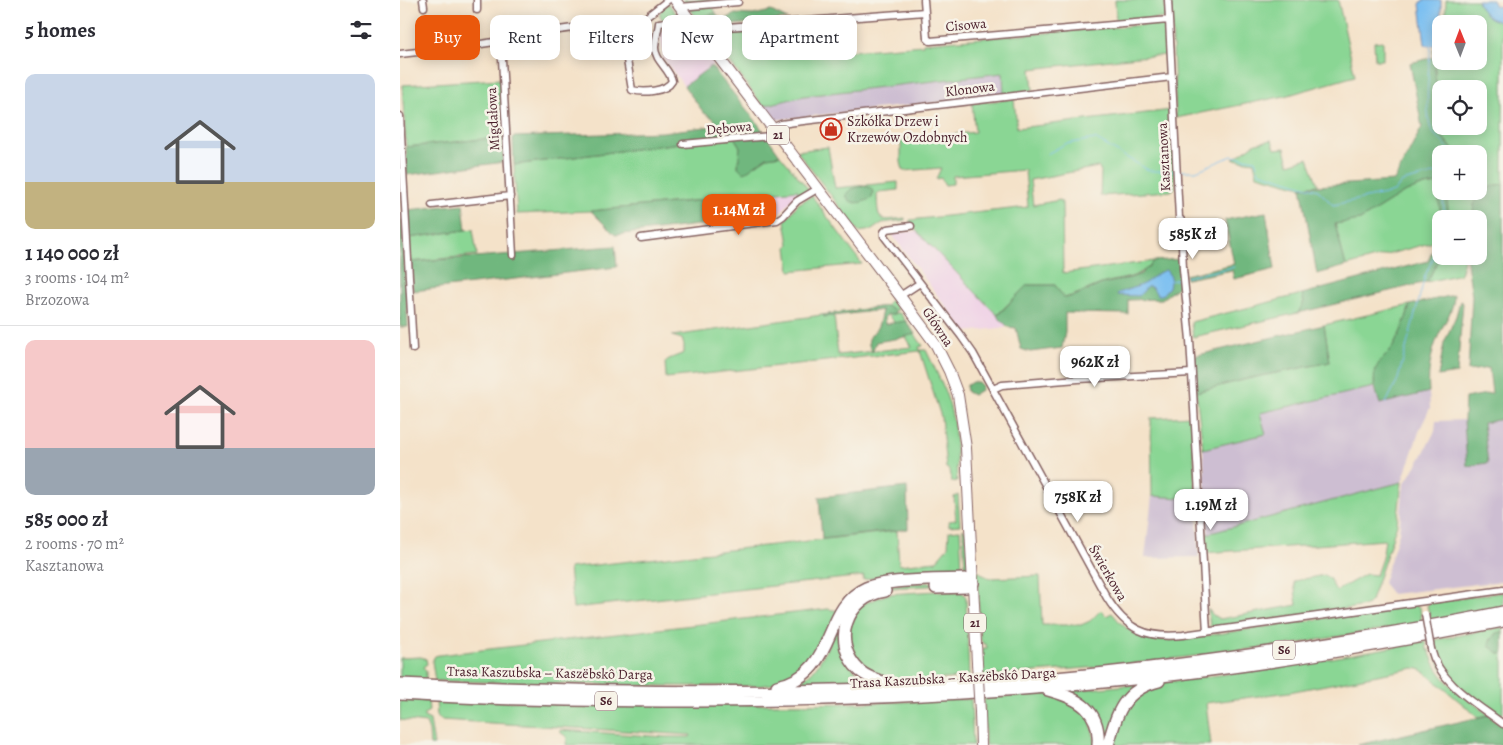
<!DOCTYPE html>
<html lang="en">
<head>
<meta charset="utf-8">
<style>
	body { margin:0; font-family:Alegreya,serif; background:#f7f7f7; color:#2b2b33; height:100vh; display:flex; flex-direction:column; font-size:19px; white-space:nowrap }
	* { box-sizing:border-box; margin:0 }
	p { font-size:16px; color:#7c7c81 }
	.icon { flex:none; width:28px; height:28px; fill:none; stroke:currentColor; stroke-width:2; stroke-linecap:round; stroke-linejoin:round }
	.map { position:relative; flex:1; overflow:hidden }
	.details { display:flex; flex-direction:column; background:#fff; width:400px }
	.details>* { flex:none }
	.banner { position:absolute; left:15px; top:15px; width:475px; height:45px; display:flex; gap:10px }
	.needle { width:32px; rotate:359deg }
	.fabs { position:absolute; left:1032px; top:15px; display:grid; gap:10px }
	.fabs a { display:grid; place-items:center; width:55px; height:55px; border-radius:10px; background:#fff; box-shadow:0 2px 12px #0003; font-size:25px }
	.price { position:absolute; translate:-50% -42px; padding:0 11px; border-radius:10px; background:#fff; color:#222; font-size:16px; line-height:32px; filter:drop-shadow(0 1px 2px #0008) }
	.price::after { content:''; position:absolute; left:50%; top:30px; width:15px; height:11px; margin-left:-8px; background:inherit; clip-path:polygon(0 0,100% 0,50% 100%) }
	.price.active { background:#ea580c; color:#fff }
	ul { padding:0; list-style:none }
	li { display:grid; align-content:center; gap:10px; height:265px; padding:0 25px }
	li+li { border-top:1px solid #e1e1e2 }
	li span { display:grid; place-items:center; height:155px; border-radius:10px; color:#555 }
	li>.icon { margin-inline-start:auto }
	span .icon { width:90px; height:90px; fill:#fffc; stroke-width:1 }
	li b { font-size:21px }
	h2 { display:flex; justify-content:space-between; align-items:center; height:60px; padding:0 25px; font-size:21px }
	.chip { padding:0 18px; border-radius:10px; background:#fff; box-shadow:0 2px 12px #0003; font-size:18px; line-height:45px }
	.chip.active { background:#ea580c; color:#fff }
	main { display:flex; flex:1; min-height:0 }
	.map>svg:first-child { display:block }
</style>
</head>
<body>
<main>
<section class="details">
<h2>5 homes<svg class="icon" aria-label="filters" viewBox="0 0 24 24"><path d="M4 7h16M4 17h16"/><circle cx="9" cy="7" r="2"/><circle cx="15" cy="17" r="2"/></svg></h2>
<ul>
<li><span style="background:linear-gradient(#c9d6e8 70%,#c2b280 0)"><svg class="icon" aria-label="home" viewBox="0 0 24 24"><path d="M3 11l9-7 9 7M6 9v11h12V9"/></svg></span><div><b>1 140 000 zł</b><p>3 rooms · 104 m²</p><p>Brzozowa</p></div></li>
<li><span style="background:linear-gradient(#f6c9c9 70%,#9aa5b1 0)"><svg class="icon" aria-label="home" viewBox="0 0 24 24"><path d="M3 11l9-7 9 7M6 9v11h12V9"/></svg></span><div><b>585 000 zł</b><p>2 rooms · 70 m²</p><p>Kasztanowa</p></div></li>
</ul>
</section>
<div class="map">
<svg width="1103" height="745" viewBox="0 0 1103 745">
	<rect width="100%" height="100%" fill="#f7f3e8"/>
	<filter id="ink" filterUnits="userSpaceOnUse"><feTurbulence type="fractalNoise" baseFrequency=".02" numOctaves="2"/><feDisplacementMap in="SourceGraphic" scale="10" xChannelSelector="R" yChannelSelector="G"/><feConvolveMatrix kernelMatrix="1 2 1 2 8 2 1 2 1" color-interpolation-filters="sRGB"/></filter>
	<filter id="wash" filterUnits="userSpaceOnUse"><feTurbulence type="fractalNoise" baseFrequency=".0096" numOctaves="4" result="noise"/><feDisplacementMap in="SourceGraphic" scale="20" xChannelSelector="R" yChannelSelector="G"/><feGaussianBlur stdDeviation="1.12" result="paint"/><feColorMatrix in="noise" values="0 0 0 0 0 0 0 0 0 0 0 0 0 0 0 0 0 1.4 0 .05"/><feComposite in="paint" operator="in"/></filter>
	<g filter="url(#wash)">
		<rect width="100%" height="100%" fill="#f4e2c9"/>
		<path fill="#efd0e6" d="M283,24L314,64L284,86L263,58L260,33Z
			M398,190L397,194L378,215L366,217L363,194Z
			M517,231L608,327L565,332L493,236L495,233Z"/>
		<path fill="#cdbed2" d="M604,73V95L374,120L363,106L404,96Z
			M974,387L980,404L1029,392L1030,408L1020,429L1002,482L808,534L803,449L866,434L859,413Z
			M1103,419V581L992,594L983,583L999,533L1004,484L1020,460L1035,431L1036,421L1064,420L1068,466L1083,423Z
			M752,496L796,499L799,557L745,558Z"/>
		<path fill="#8ad694" stroke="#6a7a60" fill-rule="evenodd" d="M283,0H309L316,13L297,18Z
			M715,0H765L766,18L716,22Z
			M771,0H938L955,76L885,96L776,118Z
			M1046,0H1077C1083,13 1089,20 1103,22V184L1096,185L1076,194L1072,219H1049L1046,191H1079V154H1057L1040,134L1033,49L1041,47V61H1079V24H1045ZM1041,89H1079V126H1041Z
			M268,3L278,16L271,19L263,20L260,16V12Z
			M767,23L769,55L738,57L631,69L633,90L604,95L603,73L404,96L363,106L308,33L311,31L375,26L377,57L523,45V43Z
			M983,41V60H975L974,42Z
			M100,79L103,137L6,147L2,85Z
			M614,99L617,128L772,110L775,188L771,191L700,196L701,171L698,167L630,180L633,205L660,200L662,203L663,273L754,261C737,281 722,277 701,284C688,289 677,295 664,298L655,285H627L597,315L510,224V220L628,207L625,170L553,176V184L545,185L541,178L536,179L541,168L503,171L501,162V140L575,132L572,103Z
			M334,137L340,147L338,167L345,172L367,157L380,155L410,191L397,194L398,190L191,211L117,214L114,165L280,143Z
			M872,140L875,149L885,148L889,164L908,158L918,185L901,187L857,175L854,162L833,159L856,143Z
			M428,147L435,188L498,182V190L480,192L477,194C478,223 478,221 505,218V220L482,223L472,230L459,232L397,151Z
			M1037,184C1039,203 1045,223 1037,241L946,266L935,224L960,220L1002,194L1018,187Z
			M412,196L462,264L390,271L387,247L389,244L385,221L398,204Z
			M73,229L77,255L11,262L9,238Z
			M1041,255V256H1065L1060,274L1027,282Z
			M902,294L904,302L898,313L793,337L791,322Z
			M490,300L498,310L484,311L482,310L434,315L438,355L512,347L503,332L487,314L500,313L523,346L519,347L520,350H526C535,369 546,390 551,411C557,433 556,458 557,481L552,482L550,470L546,468L541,417L520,351L266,378L265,362L269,359L284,353V345L282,339L272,336L486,306Z
			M1010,305C1006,319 1001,333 994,345C983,362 974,365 974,387L860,413L866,434L803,449L796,392L851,378L930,362L924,325Z
			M792,416L796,499L752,496L751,418Z
			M1002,482L997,524L971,601L966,606L814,628L810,626L808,609L813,615L820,619L897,605L894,581L924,575L929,578L936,591L966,574L976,575L982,558L985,540L804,553L803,535Z
			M558,495L560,525L549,526V521L556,520L554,497Z
			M563,529L566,531L568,567L566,571L561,576L565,570Z
			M560,530L562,569L560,573L482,576L463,580L464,576L173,608L169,568L497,531L499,565L536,561L548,547L549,531Z
			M577,572H580L583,575L590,578L640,576L642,625H681L690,621L701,610L706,616L712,613C716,617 719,622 723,625C738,639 757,641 776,640L1015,605L1020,608L1022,623L893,644L713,666L583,676C583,667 582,658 583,648H587L586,644H583L580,638Z
			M558,582V585C542,585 527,586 511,587C481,588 447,590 442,628C440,646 447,665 461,676C465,679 471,682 474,684L392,686C400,680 410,676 416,667C434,643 438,601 470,590C491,582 534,583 558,582Z
			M537,591L562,592L566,597L569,678L492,681L470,674L452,655L448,631L460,605L488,594Z
			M1103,592V607L1031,621L1027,606L1029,603Z
			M428,609L439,611L409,667L374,684L356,686H267L35,681L32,661L35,656L39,655Z
			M1103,627V632L1096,633L1090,640L1100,654L1103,653V713L1097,716L1049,678L1040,666L1034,649L1036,648L1034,640Z
			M1026,641L1027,650H1029C1039,683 1062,694 1089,715L1078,717L1022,670L1014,668L889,692L806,703L811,745H711L725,705L752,685L766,682L893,665Z
			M21,657L26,659L27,664L23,667L26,671V681L0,678V658Z
			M740,684L704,745L702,735L668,691Z
			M643,694L661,696L689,715L696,745H585L584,698Z
			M0,698L28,700L29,711L24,714V717L30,720L34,745H30L29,731L26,723L0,720Z
			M571,699L573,745H166L167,737L160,732V730L266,737H290L291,735L41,720L37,717L36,700C214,703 392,708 571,699Z"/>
		<path fill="#6fb77e" stroke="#5c6b54" d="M371,11L387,19L305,28L297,18L316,13L322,21L335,14L353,15Z
			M1034,57L1040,134L1057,154H1041V191H1046L1049,219H1041L1037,184L1018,187L1002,194L960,220L935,224L946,266L917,274L901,187L994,181L1022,127L1010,63Z
			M311,66L356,121L380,155L367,157L344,173L338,167L340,147L334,137L280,143L114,165L113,137L263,132L313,126L316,122L313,118L304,113L284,86Z
			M103,137L104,162L7,175L6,147Z
			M1103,184V419L1083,423L1088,463L1067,466L1064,420L1065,398L1092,393L1089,368L1068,371L1072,296L1066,256H1079V219H1072L1076,194L1096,185Z
			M465,186L471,188L473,192L472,198C463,203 449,207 446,194L451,189Z
			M313,199L315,223L215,235L191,211Z
			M63,204L66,230L9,238L8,210Z
			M866,212L875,269L834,279L832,270L786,279L785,275L834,264L825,220Z
			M0,220H2L8,327H0Z
			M1041,232V255L1027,282L898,313L904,302L902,294L1028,261Z
			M215,246L217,267L13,291L11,262Z
			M781,259L783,283L762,299L728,300V314L665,313V332L662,348L630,352L621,349L616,328L608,327L597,316L627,285H655L664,298L674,296L702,284L730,278L741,274L754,261Z
			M1054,295C1054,307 1048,317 1042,328C1032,348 1027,370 1029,392L980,404C976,391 970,376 979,363C984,357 990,352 994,345C1001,333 1006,319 1010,305Z
			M1060,301L1063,303L1057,373L1038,376L1044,343L1056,316Z
			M486,306L495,311V314L487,315L484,318L485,324L506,321L515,334L500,338L476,342L472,352C464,337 472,337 478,326C480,321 481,315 482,310L424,317L423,315Z
			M924,325L930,362L851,378L796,392L794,356Z
			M572,382H578L582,386L581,390L573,395L567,392L566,386Z
			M507,487L508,529L422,539L419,497Z
			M1103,632V653L1100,654L1090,647L1089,643L1096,633Z
			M1089,715L1103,726V745H958Z"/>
		<path fill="#7abff1" stroke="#626f8e" d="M1023,0H1041V38L1038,45L1028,46L1025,44L1020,4Z
			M1077,0H1092L1095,6L1103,7V22C1088,20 1083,14 1077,0Z
			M766,270L771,277L769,287L762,295H757L753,288L748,286L739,296L717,295L718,293C728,290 737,287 745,283C753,278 757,272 766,270Z"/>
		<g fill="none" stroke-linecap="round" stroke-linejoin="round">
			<path stroke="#7abff1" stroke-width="1" d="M1031,45C1029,62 1024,118 1032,131C1037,139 1049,145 1051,154
				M647,154L665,144L695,139L750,171H774
				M778,171H796L832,156L855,160L859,172L918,190L933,205L994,192L1002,182L1041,172
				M1041,187V188
				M1042,191L1045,219
				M786,277L834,267
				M770,281L782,278
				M986,403L998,379L1025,276L1041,240"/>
		</g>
	</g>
	<g filter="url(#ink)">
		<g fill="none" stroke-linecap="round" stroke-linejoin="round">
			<g stroke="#866362" stroke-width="9">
				<path id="street" d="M23,0L24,7
					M77,0V10
					M524,0L527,38L530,41L769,20
					M768,0L779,218L781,220L783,269L790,340L807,632
					M280,7L338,2
					M259,23L274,21L285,14
					M302,35L314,28L525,12
					M101,41L113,255
					M255,48L234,52L228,55L227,60L232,90C243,93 266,92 272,81C270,69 255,61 255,48C255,41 258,31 259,23
					M0,54L61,47L101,41L130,34L245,18L268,0
					M0,116L13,349
					M372,128L381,124L395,122L772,77
					M283,144L371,136L377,134
					M32,205L110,196
					M511,226L487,229L484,232V236L561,336L573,353L707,598C726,629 746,639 783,635L1103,590
					M241,238L377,220L383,216L397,201L419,188
					M500,296L520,283
					M593,389L602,385L678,379L792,373
					M1031,649C1039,683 1077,704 1103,724"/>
			</g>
			<g stroke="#866362" stroke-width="12">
				<path id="primary" d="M275,0L500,296L536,345L549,371L558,395L566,448L577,663
					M580,712L581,745"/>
			</g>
			<g stroke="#866362" stroke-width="14">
				<path id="highway" d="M536,588L566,587L573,583
					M485,591C446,597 430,643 460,671C469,679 481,681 492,685
					M0,684C202,693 405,696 607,682C725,673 843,657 960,638C1008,630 1056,622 1103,612
					M377,686C438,674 421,608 466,588C487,579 540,580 565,579L573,583
					M648,690C678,698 701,710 698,745
					M0,694C96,700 193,701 290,701C453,701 616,693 779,674C888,661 995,642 1103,621
					M708,745C717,713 723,690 759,681"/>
			</g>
			<use href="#street" stroke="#fff" stroke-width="6"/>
			<use href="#primary" stroke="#fff" stroke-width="10"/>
			<use href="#highway" stroke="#fff" stroke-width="11"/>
			<g stroke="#866362" stroke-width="9" stroke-linecap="butt">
				<path id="street-bridge" d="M1025,614L1031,649"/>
			</g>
			<g stroke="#866362" stroke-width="12" stroke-linecap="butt">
				<path id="primary-bridge" d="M577,663L580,712"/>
			</g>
			<use href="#street-bridge" stroke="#fff" stroke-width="6"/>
			<use href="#primary-bridge" stroke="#fff" stroke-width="10"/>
		</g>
	</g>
	<defs>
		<g id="shop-ring" transform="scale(1.125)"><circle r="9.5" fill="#f7f3e8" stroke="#c8321e" stroke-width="1.5"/><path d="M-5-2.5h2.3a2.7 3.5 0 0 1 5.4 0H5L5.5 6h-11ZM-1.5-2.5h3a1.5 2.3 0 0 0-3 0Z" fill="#c8321e"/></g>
	</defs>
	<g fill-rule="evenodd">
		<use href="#shop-ring" x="431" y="129"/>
	</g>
	<g text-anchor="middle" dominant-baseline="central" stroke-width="5" stroke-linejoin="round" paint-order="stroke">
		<g fill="#f7f3e8" stroke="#7e5f64" stroke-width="1">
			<rect x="367" y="125.5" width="22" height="19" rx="4"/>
			<rect x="564" y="613.5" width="22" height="19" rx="4"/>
			<rect x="873" y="640.5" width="22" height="19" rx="4"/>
			<rect x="195" y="691.5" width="22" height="19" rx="4"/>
		</g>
		<g font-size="12" font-weight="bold" fill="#4a1f2b">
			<text x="378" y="135">21</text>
			<text x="575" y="623">21</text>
			<text x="884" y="650">S6</text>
			<text x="206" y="701">S6</text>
		</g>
		<g font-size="14" fill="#4a1f2b" stroke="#f7f3e8">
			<text transform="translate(566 25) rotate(-5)">Cisowa</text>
			<text transform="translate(570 89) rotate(-7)">Klonowa</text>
			<text transform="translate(93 119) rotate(-93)">Migdałowa</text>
			<text transform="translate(329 128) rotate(-5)">Dębowa</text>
			<text transform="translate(764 157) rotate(-93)">Kasztanowa</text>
			<text transform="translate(538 327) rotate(56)">Główna</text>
			<text transform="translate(708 573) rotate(60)">Świerkowa</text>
			<text transform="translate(150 673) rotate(1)">Trasa Kaszubska – Kaszëbskô Darga</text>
			<text transform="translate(553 678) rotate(-3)">Trasa Kaszubska – Kaszëbskô Darga</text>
		</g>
		<g font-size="14" fill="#4a1f2b" stroke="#f7f3e8" text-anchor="start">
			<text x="447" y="121">Szkółka Drzew i<tspan x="447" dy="16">Krzewów Ozdobnych</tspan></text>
		</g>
	</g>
</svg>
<div class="fabs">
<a><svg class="needle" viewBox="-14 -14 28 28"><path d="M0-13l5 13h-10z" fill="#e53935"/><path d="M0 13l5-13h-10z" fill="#7c7c81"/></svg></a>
<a><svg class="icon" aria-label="locate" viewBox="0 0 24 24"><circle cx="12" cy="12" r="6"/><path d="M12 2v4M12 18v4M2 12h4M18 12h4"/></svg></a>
<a>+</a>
<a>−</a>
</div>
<b class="price active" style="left:339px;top:236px">1.14M zł</b>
<b class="price" style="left:793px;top:260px">585K zł</b>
<b class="price" style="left:695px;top:388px">962K zł</b>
<b class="price" style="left:678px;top:523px">758K zł</b>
<b class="price" style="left:811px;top:531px">1.19M zł</b>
<div class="banner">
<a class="chip active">Buy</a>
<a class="chip">Rent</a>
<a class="chip">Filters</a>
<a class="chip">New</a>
<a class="chip">Apartment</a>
</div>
</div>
</main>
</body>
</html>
